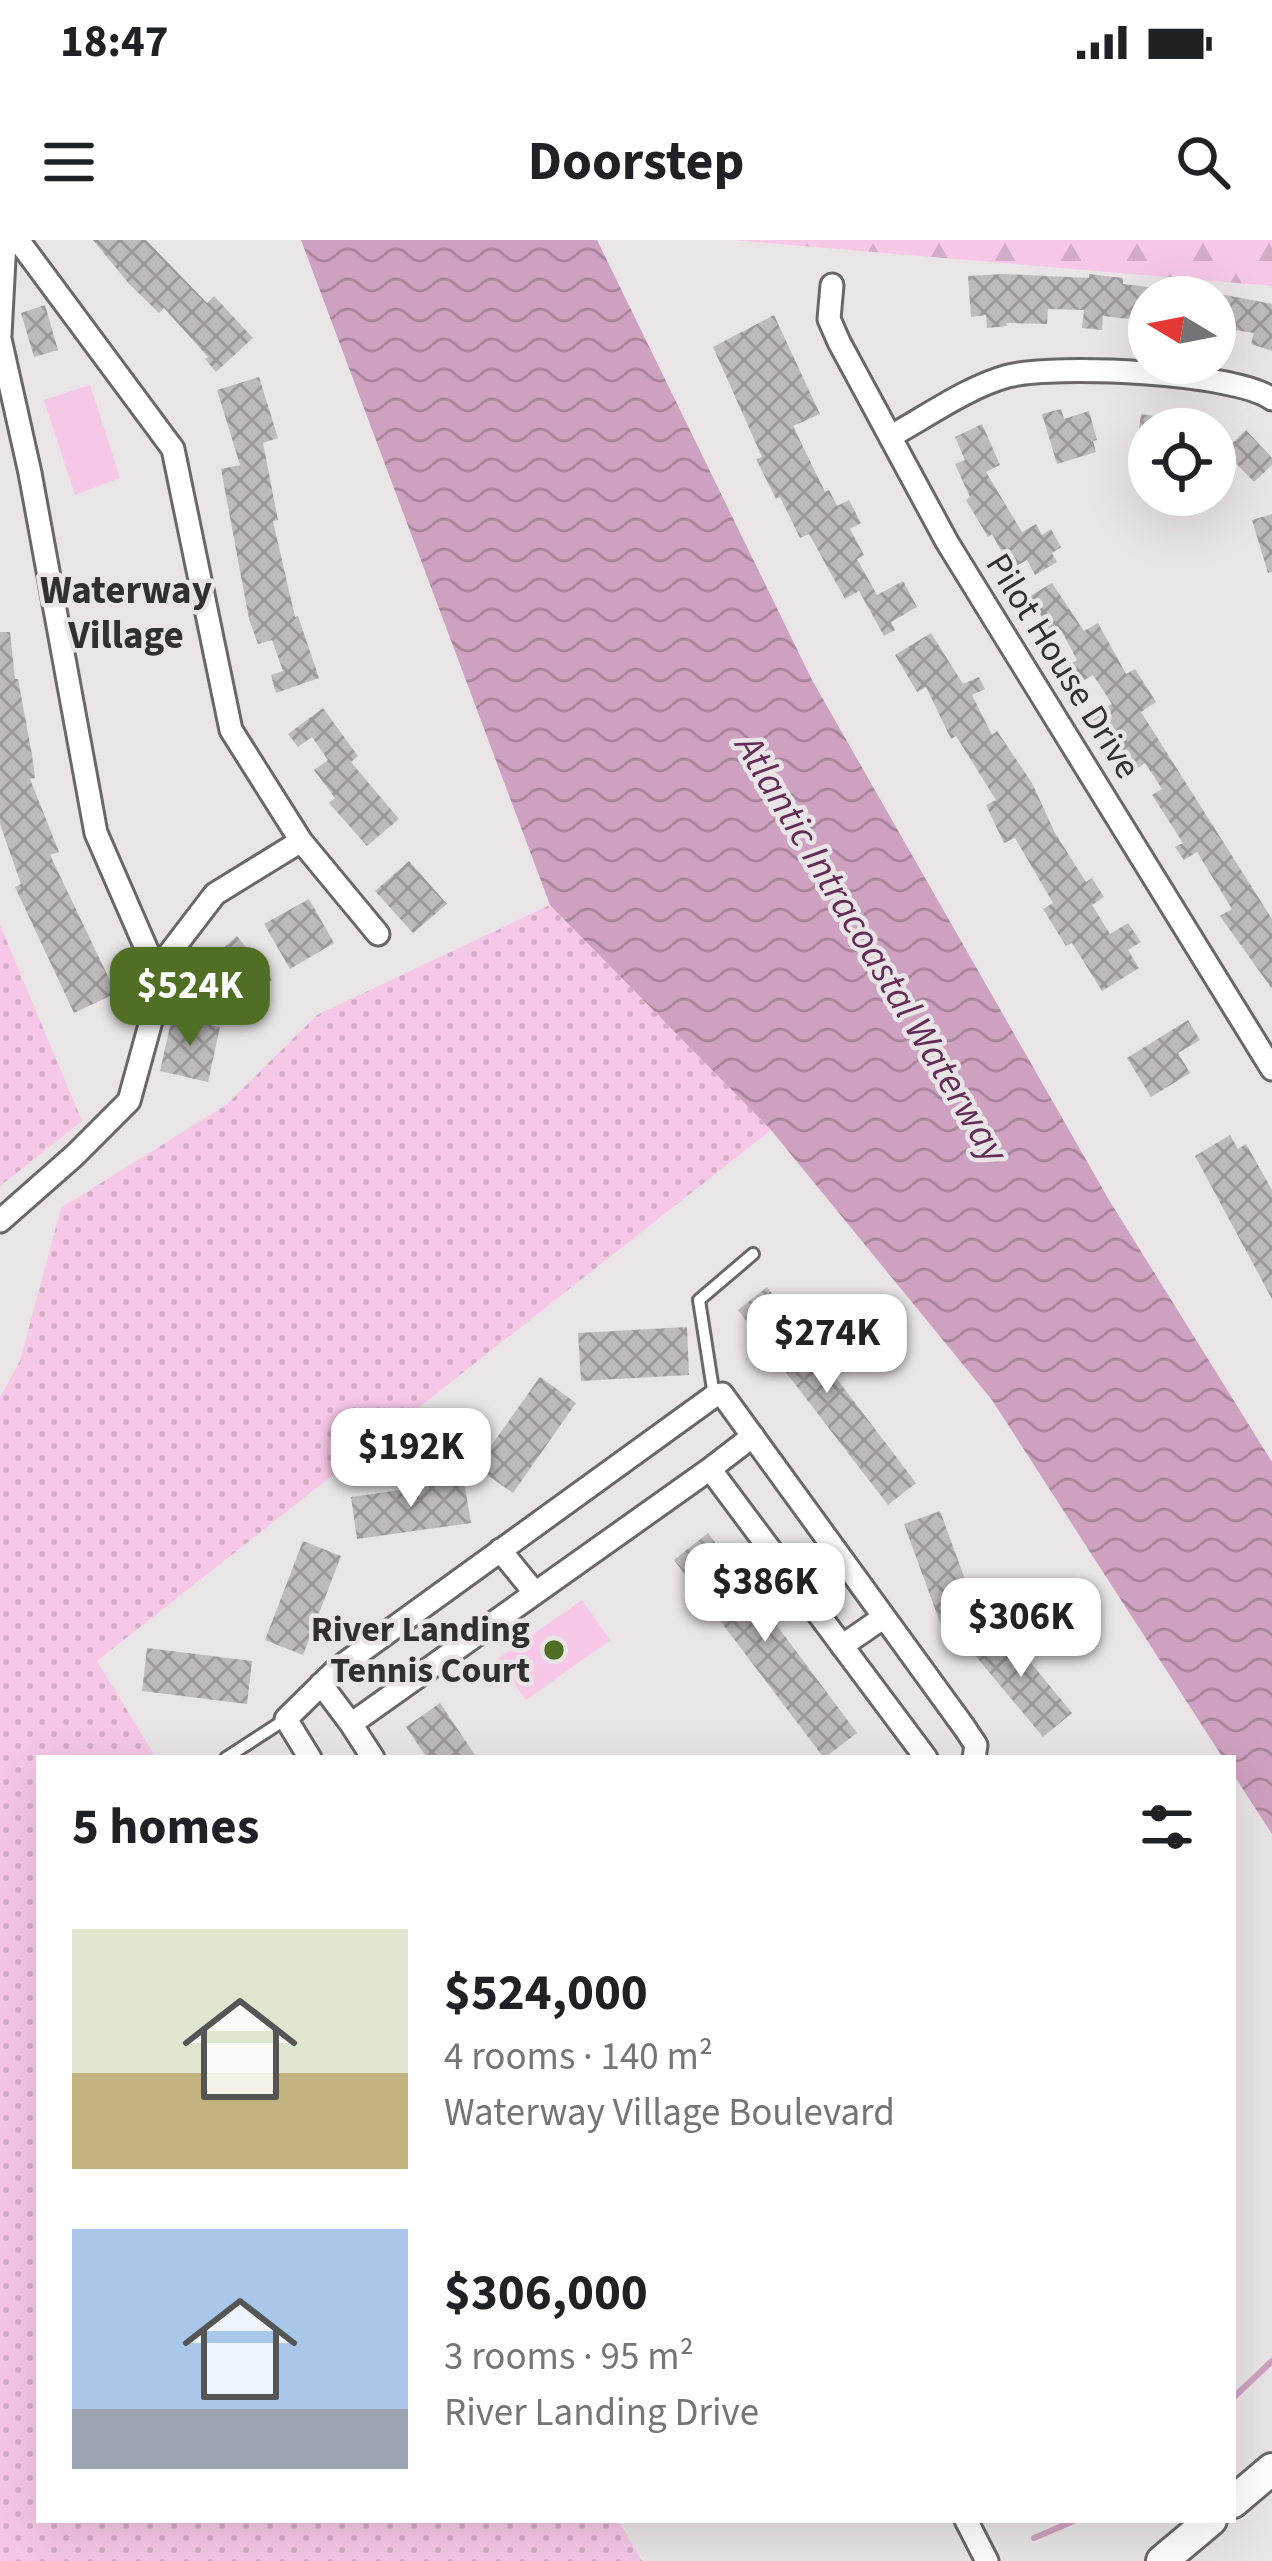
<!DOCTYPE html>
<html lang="en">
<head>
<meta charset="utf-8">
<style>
	body { margin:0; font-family:"Source Sans 3",sans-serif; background:#f6f6f6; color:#202124; height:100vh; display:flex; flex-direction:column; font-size:45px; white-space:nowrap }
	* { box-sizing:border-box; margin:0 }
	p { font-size:39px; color:#757577 }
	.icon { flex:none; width:66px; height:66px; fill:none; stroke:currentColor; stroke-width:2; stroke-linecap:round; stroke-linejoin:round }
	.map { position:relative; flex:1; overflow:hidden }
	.side { position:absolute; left:36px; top:1515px; width:1200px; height:768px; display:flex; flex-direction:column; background:#fff; border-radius:0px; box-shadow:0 12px 48px #0002 }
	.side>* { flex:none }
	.needle { width:78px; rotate:280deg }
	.tools { position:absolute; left:1128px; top:36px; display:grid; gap:24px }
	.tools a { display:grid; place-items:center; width:108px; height:108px; border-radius:50%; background:#fff; box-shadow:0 12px 48px #0002; font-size:60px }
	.price { position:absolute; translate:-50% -102px; padding:0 27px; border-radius:24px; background:#fff; color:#222; font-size:39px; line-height:78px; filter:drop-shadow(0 3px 6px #0008) }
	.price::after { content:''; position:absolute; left:50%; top:72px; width:36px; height:27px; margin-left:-18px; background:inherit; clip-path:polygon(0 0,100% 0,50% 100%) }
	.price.active { background:#516f24; color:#fff }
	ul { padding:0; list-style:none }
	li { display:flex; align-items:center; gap:36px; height:300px; padding:0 36px }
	li span { display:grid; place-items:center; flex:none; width:336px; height:240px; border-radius:0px; color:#555 }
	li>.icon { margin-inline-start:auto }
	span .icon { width:144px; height:144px; fill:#fffc; stroke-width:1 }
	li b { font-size:51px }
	h2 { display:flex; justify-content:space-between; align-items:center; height:144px; padding:0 36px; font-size:51px }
	.status { display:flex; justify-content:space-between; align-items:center; height:84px; padding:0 60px; background:#fff; direction:ltr }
	.status svg { height:33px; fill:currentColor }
	header { display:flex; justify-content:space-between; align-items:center; height:156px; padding:0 36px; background:#fff; font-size:54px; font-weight:700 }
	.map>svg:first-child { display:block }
</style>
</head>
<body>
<div class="status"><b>18:47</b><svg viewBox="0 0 49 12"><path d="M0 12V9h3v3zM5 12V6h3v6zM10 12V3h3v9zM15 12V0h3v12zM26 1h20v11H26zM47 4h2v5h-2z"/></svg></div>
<header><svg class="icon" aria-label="menu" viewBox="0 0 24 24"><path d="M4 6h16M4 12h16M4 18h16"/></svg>Doorstep<svg class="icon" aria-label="search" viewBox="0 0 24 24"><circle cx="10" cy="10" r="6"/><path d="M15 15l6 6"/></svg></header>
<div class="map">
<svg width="1272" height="2321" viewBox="0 0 1272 2321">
	<defs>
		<pattern id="green-dots" width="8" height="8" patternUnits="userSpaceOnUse" patternTransform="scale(3)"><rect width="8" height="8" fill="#f6c7e7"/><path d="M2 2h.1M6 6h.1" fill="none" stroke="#d3abc6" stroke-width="1.8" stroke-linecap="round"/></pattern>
		<pattern id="forest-firs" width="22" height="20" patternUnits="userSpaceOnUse" patternTransform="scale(3)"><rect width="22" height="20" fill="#f6c7e7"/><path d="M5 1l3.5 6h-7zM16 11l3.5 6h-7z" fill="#d3abc6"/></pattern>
		<pattern id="water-waves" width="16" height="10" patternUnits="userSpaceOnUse" patternTransform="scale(3)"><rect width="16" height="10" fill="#cfa1c0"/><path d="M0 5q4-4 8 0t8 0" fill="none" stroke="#a9849c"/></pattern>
		<pattern id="building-cross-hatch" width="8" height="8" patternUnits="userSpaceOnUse" patternTransform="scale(3)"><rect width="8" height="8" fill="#bebabc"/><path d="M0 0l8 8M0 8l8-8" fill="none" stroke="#9b9899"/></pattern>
	</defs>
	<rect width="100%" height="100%" fill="#e9e5e7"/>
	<path fill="url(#green-dots)" d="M550,665L771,890L97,1421L156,1518H39V2280H618L642,2321H0V1157L20,1121L61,968L226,865L317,775Z
		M0,685L82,881L0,946Z"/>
	<path fill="url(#forest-firs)" d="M733,0H1272V46Z"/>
	<path fill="#f6c7e7" d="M90,145L120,238L75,255L44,160Z
		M582,1360L610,1400L526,1460L498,1419Z"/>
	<path fill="url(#water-waves)" d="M301,0H597L812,440L1109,960L1272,1222V1594L1233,1534V1518H1223L992,1160L771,890L550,665Z"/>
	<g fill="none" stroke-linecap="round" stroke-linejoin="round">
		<path stroke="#cfa1c0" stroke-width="6" d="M1233,2158L1272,2121
			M1034,2298L1076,2280"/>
	</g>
	<path fill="url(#building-cross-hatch)" d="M93,0H146L207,63L214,56L253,98L216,132L205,119L208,117L164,68L159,73L130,45Z
		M1003,34L1089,38V34L1123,38V44L1149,47V93L1134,91L1136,80L1103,76L1102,90L1082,88L1084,70L1048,69L1047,84L1006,83L1007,86L987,88L986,75L971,77L968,36Z
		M1157,42L1199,48L1198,57H1155Z
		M1215,53L1272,64V111L1251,104L1254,93L1215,87Z
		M45,65L58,110L34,117L21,73Z
		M774,75L820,174L793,186L825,252L829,250L837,266L849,260L861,283L850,289L864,315L857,319L877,355L903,341L917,367L891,382L895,390L884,396L859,351L845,359L809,294L800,298L780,257L776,259L756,219L762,217L713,107Z
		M259,137L278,198L263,203L278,280L273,281L295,377L298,376L319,438L276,453L271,435L283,431L272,400L258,404L249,379L221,229L240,225L217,150Z
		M1061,169L1064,179L1089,171L1097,200L1093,201L1096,212L1057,224L1042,174Z
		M1141,174L1181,180L1180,189H1139Z
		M982,184L1000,225L986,232L1022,292L1036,284L1042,295L1051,289L1061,307L1052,313L1057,322L1035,335L1027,320L1011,329L992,294L988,297L966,260L970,257L955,224L965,220L955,197Z
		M1246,190L1272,218V225L1254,242L1224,211Z
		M1272,274V332L1268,333L1252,280Z
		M1052,343L1084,391L1098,383L1126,434L1135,429L1156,462L1141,472L1272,679V749L1220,676L1232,669L1197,612L1184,620L1175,607L1183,603L1152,555L1162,549L1145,523L1127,535L1091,477L1112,464L1093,435L1079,443L1069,425L1077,420L1061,390L1052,395L1030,356Z
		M0,392H10L15,439H18L32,515L35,538L30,539L59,612L50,615L116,753L74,773L15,647L21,644L0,584Z
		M931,393L963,444L979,437L985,449L972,455L992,495L997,491L1032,543L1055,593L1086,642L1092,638L1104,657L1092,665L1110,694L1128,683L1141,702L1128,710L1139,728L1102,751L1072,703L1066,706L1043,669L1053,663L1015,598L1004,603L986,565L996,560L956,496L951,499L926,447L917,452L895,415Z
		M323,468L358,516L351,522L399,579L367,606L329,563L335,558L314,530L328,520L312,497L298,507L288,494Z
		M409,621L447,664L413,693L375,651Z
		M309,659L334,703L290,729L264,684Z
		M237,696L272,740L231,773L197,731Z
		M172,777L220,787L208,842L160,831Z
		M1188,780L1200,800L1178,813L1190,833L1151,857L1127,818Z
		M1230,895L1238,909L1246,904L1272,950V1059L1195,916Z
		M767,1047L916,1243L888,1265L738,1070Z
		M687,1087L689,1135L581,1141L578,1093Z
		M540,1137L576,1163L513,1253L476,1227Z
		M464,1241L471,1283L357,1299L351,1257Z
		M940,1271L978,1375L942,1388L904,1284Z
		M708,1293L857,1493L824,1518L674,1320Z
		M303,1301L341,1316L303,1415L265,1400Z
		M999,1384L1072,1473L1043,1497L969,1408Z
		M147,1408L252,1421L247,1464L142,1451Z
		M440,1463L477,1518H427L406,1487Z"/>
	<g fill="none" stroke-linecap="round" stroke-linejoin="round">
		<g stroke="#6a6769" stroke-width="16">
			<path id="lane" d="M714,1156L699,1060L753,1014
				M226,1518L286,1479"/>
		</g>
		<g stroke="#6a6769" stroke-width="27">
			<path id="street" d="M18,0L173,209L231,490L301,601L215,654L156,731
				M832,45L829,79L839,102L947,302L1272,829
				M0,95L5,0
				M0,99L30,233L96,593L156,731L151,781L129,861L75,915L0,981
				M893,195C929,175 968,147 1008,136C1055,124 1235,132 1272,159
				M301,601L378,694
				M710,1229L753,1196
				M500,1310L535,1353
				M842,1406L884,1377
				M321,1444L351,1484
				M310,1518L286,1479L337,1429L714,1156L722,1154L964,1487L976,1505L974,1518
				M373,1518L351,1484L710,1229L926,1518
				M966,2280L987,2321"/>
		</g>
		<g stroke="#6a6769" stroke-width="36">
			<path id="secondary" d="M1233,2262L1272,2229
				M1162,2321L1211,2280"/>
		</g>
		<use href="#lane" stroke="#fff" stroke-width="10"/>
		<use href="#street" stroke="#fff" stroke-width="21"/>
		<use href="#secondary" stroke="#fff" stroke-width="30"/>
	</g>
	<circle fill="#516f24" stroke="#e9e5e7" stroke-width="4.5" cx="554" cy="1410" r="12"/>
	<g text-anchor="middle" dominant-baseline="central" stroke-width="9" stroke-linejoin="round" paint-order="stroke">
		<g font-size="36" fill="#313030" stroke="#e9e5e7">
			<text transform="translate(1063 426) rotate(58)">Pilot House Drive</text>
		</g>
		<g font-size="36" font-weight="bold" fill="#313030" stroke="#e9e5e7" text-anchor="end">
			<text x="530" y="1389">River Landing<tspan x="530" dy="41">Tennis Court</tspan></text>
		</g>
		<g font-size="39" font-weight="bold" fill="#313030" stroke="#e9e5e7">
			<text x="126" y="351">Waterway<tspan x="126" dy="45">Village</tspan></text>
		</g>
		<g font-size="39" font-style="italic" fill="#642c55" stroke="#e9e5e7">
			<text transform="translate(871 709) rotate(59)">Atlantic Intracoastal Waterway</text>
		</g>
	</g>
</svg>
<div class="tools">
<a><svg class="needle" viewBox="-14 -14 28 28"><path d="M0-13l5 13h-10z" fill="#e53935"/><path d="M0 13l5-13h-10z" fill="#757577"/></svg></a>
<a><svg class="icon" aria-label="locate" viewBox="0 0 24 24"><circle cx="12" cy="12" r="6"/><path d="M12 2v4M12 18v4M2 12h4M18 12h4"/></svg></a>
</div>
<b class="price active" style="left:190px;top:809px">$524K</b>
<b class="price" style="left:827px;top:1156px">$274K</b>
<b class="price" style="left:411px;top:1270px">$192K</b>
<b class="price" style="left:765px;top:1405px">$386K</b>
<b class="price" style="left:1021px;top:1440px">$306K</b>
<section class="side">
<h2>5 homes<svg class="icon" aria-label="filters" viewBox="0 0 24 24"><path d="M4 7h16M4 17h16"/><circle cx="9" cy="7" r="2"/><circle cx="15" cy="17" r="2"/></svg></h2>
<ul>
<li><span style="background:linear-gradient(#dfe7d0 60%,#c2b280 0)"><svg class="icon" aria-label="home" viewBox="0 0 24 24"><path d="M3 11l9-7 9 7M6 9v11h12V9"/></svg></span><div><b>$524,000</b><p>4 rooms · 140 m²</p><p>Waterway Village Boulevard</p></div></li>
<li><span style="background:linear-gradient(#a9c7e8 75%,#9aa5b1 0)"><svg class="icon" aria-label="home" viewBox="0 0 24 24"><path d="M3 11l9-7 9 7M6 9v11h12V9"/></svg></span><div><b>$306,000</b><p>3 rooms · 95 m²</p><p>River Landing Drive</p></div></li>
</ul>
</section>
</div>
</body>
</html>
